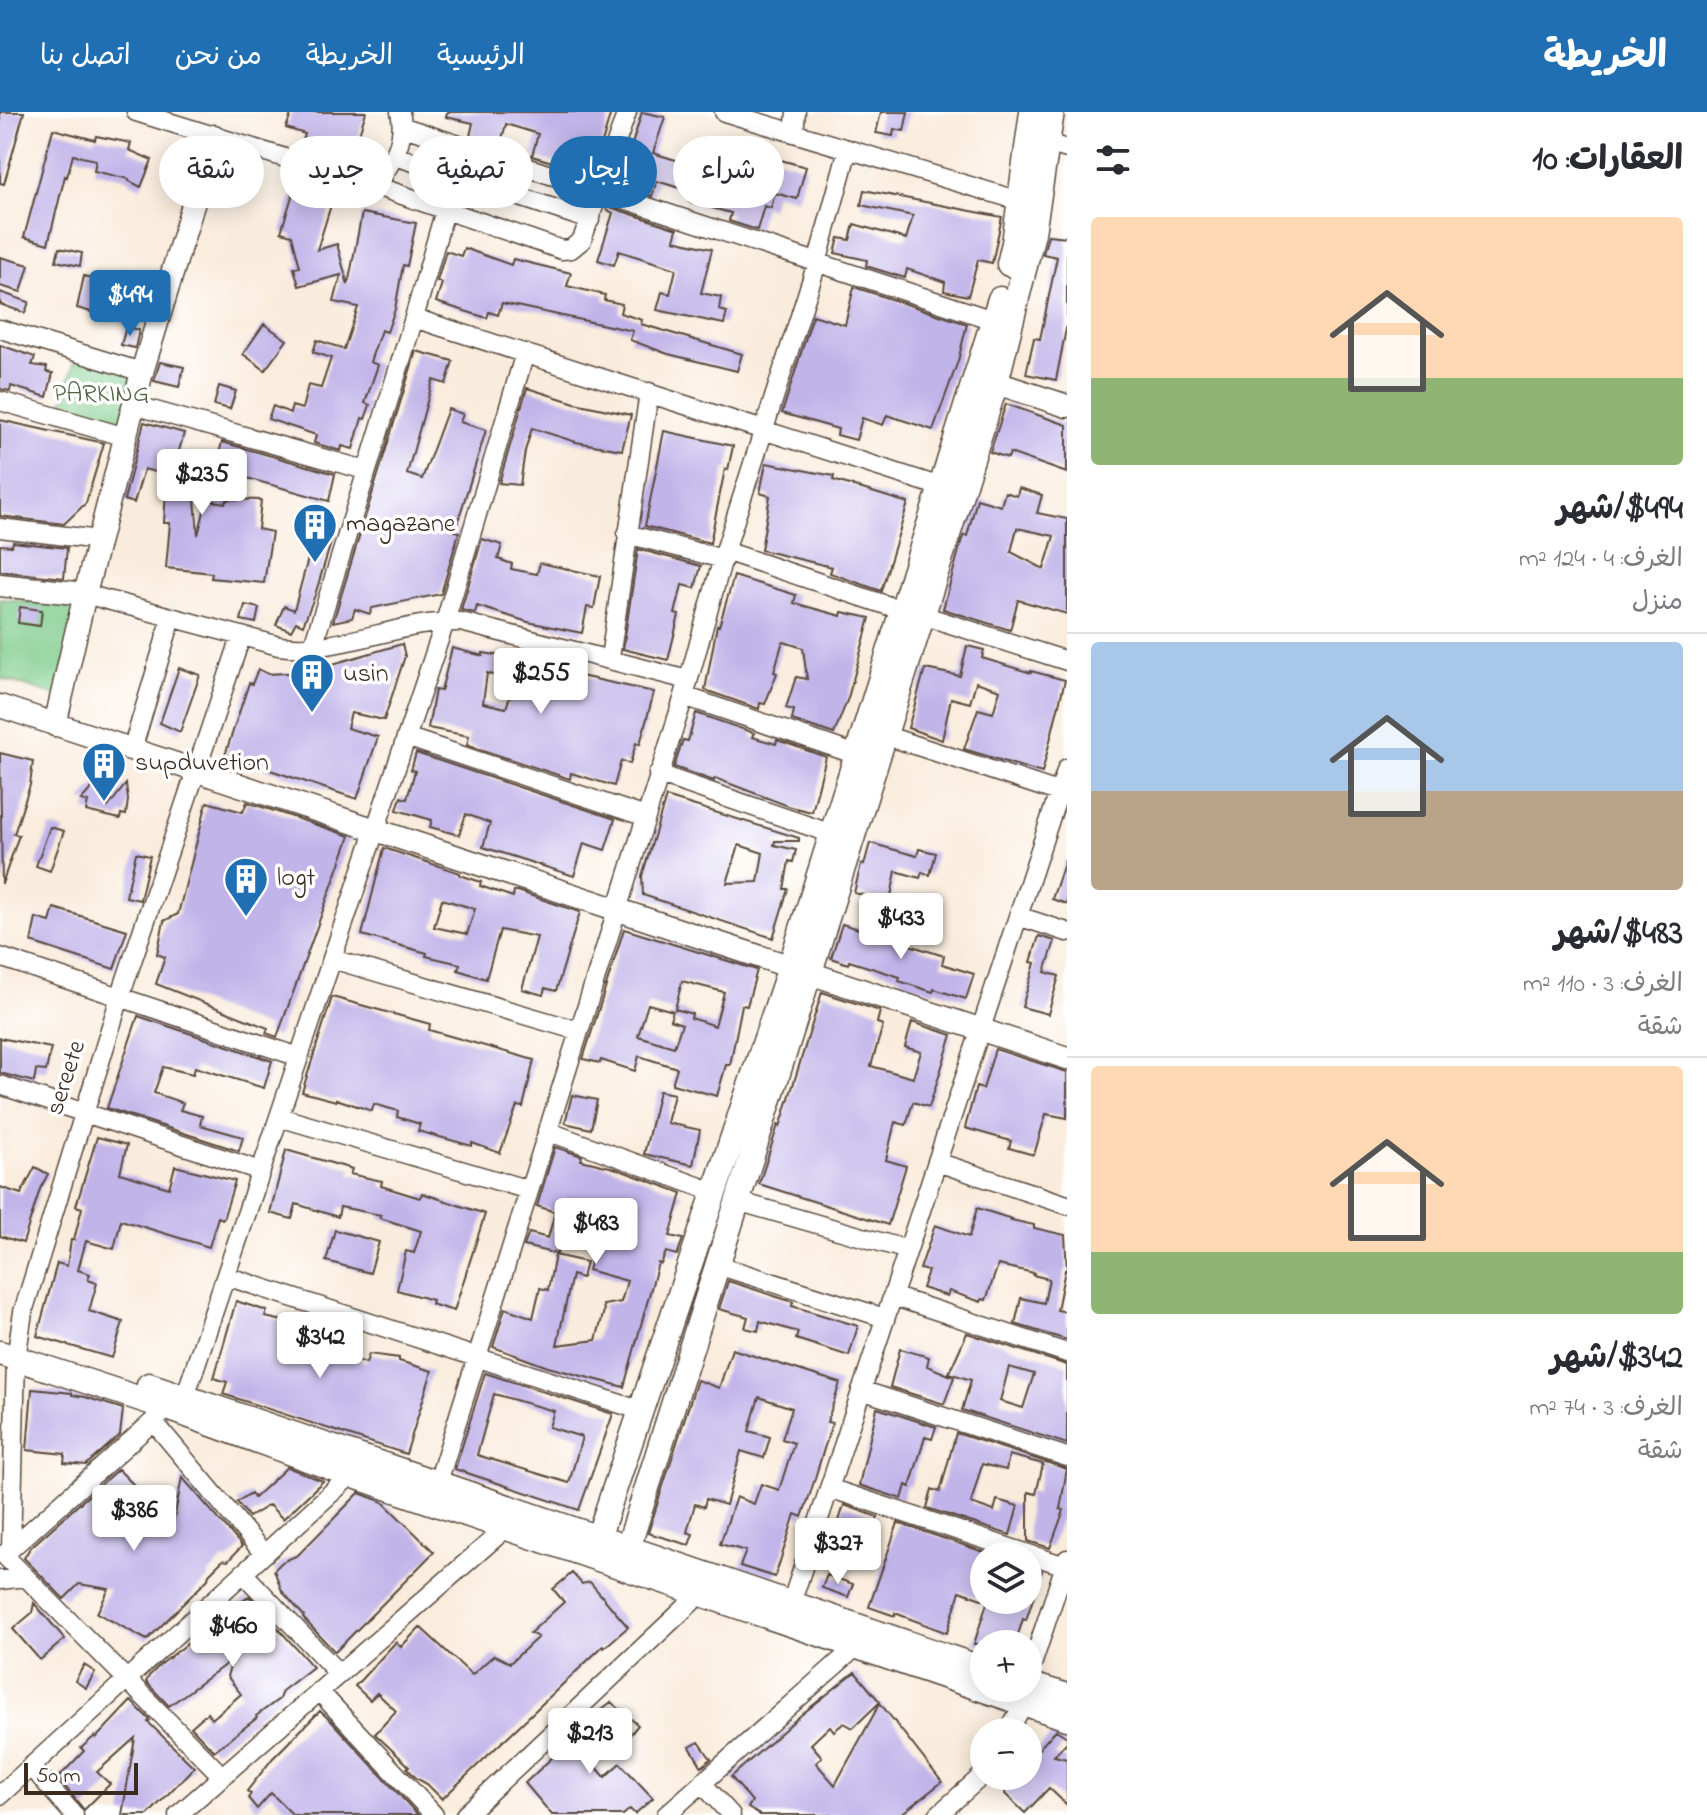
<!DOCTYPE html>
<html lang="ar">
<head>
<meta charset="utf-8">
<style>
	body { margin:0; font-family:"Indie Flower","Playpen Sans Arabic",sans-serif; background:#f7f7f7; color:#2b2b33; direction:rtl; height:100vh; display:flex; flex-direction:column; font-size:30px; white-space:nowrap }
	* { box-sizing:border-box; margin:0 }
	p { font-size:26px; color:#7c7c81 }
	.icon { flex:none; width:44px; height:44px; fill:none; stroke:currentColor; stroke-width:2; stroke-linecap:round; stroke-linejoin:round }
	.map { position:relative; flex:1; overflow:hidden; direction:ltr }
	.side { display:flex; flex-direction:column; background:#fff; width:640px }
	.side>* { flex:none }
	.hud { position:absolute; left:24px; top:24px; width:760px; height:72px; direction:rtl; display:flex; gap:16px }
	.fabs { position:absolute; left:970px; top:1430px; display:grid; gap:16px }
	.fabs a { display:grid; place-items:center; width:72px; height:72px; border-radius:50%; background:#fff; box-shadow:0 4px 20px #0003; font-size:40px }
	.scale { position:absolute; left:24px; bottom:20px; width:114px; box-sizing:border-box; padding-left:8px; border:4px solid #3b2a1e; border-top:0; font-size:22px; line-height:28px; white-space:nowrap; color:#3b2a1e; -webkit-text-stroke:6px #fff; paint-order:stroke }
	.price { position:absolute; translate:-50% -68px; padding:0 18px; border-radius:8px; background:#fff; color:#222; font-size:26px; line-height:52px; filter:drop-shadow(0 2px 4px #0008) }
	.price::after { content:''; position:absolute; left:50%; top:48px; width:24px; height:18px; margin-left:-12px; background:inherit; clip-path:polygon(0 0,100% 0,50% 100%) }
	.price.on { background:#1f6fb2; color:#fff }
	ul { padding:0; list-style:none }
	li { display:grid; align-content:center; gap:16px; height:424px; padding:0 24px }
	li+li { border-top:2px solid #e1e1e2 }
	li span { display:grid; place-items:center; height:248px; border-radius:8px; color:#555 }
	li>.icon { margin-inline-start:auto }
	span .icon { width:144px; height:144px; fill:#fffc; stroke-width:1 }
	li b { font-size:34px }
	h2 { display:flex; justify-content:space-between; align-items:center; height:96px; padding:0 24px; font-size:34px }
	.tag { padding:0 28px; border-radius:36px; background:#fff; box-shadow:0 4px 20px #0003; font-size:28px; line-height:72px }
	.tag.on { background:#1f6fb2; color:#fff }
	header { display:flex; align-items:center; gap:48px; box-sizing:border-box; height:112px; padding:0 40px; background:#1f6fb2; color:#fff }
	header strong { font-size:38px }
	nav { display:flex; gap:44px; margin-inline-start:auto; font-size:28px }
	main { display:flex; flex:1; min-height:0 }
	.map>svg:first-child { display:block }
</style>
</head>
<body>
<header>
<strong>الخريطة</strong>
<nav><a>الرئيسية</a><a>الخريطة</a><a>من نحن</a><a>اتصل بنا</a></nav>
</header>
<main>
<section class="side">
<h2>العقارات: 10<svg class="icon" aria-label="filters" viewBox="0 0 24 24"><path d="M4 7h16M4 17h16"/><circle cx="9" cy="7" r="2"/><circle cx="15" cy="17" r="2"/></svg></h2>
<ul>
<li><span style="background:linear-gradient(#ffd9b3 65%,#8fb573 0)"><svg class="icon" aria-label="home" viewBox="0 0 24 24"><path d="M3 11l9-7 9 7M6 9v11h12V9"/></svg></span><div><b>$494/شهر</b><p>الغرف: 4 · 124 m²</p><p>منزل</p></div></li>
<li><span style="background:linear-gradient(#a9c7e8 60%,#b9a48a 0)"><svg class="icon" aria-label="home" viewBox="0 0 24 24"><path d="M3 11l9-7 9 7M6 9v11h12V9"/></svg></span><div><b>$483/شهر</b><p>الغرف: 3 · 110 m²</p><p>شقة</p></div></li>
<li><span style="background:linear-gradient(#ffd9b3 75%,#8fb573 0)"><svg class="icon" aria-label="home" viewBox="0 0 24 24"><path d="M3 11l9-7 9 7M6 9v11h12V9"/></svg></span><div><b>$342/شهر</b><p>الغرف: 3 · 74 m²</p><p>شقة</p></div></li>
</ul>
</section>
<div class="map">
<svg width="1067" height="1703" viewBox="0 0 1067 1703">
	<rect width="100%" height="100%" fill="#fff"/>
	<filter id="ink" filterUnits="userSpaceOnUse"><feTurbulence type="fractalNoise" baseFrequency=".0125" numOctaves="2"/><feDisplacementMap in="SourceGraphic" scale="16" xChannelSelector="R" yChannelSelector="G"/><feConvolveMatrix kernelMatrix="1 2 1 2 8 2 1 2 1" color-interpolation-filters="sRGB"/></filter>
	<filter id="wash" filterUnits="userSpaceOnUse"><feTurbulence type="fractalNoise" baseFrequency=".006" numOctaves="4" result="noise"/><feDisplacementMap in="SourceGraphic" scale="32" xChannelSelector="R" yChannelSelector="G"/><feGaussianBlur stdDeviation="1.8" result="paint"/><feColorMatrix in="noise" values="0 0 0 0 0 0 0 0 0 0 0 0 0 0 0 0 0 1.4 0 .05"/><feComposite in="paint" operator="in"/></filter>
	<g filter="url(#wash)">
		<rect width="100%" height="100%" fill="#f9ecdc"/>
		<path fill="#7ecc8b" stroke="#5c7b54" stroke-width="2" d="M77,240L140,261L125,323L59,306Z
			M0,487L82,496L57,584L0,566Z"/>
		<g id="blocks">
			<path fill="#c1b4e9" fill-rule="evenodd" d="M0,0H24L4,72L0,71Z
				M292,0H366L349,53L300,38L305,22L286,16Z
				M447,0H611L593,62L532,44L538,22L506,12L500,34L470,24L473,11L446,5Z
				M642,0L665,5L653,41L679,49L677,56L700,62L708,28L806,55L797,87L775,81L771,96L764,94L757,118L729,109L731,101L689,90L692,80L657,69L652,84L628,76L633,61L624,58Z
				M881,0H908L904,19L894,17L893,24L876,21Z
				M53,17L95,28L96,24L131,31L129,38L152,48L141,75L129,69V67L94,59L96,48L73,43L67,65L65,64L48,132L24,125Z
				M864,78L1002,105L992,151L978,148L968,184L944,179L945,170L907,157L905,166L866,154L867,148L835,141L839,126L850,128L854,112L906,127L913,104L861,93Z
				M293,81L331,93L317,138L337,132L348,173L362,101L416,111L407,154L403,153L395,197L387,220L381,218L370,250L378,253L365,291L370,293L365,307L362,306L353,337L342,334L341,339L314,331L316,323L268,307L273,294L290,301L292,294L302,297L308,273L321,276L331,246L313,240L317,228L344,237L358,195L334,190L341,163L299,174L294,156L300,155L292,123L281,120Z
				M607,94L677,117L674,128L712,137L701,181L721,185L719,198L727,200L724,212L657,198L662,180L670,182L676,157L619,139L614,153L598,148L613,101L606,97Z
				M1048,123L1067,125V212L1056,268L1026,262L1034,226L1040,227L1057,145L1043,142Z
				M59,136L82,141L80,154L56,149Z
				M464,136L511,153L513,147L571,161L567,174L605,183L604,188L622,192L620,201L642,208L641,212L742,242L737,259L668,242L630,228L633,219L502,191L498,203L489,200L487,206L436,190L442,171L437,169L446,139L461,144Z
				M0,145L29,153L21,180L0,174Z
				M84,164L120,174L118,181L126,184L120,208L77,196Z
				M854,175L967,212L958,249L933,318L887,303L883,313L862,306L856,328L837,323L838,317L782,301L813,203L845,213Z
				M0,180L29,190L25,201L0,192Z
				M264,212L287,228L265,258L243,242Z
				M126,215L139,218L135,236L121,233Z
				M0,233L35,245L32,253L47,255L46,260L53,261L47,285L11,274L10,279L0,277Z
				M416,239L453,249L446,272L433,268L407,362L422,367L448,297L463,302L460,310L486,318L455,419L459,420L441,482L372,496L370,502L355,497L352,506L333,510Z
				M160,250L184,255L179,275L154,269Z
				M219,274L236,279L230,297L214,293Z
				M527,276L575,291L631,303L622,338L576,330L532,316L525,339L520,373L499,371Z
				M1006,292L1067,313V361L1010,341L1008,346L990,340Z
				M0,308L104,331L86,391L64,412L0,404Z
				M144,310L184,321L173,360L193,362L198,423L207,388L225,391L228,387L261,388L258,417L272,420L264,471L211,466L212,461L166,456L170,411H164L167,363L144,357L134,391L124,388Z
				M664,319L733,334L728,358L725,357L710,431L645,414Z
				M222,330L335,362L329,389L215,357Z
				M766,351L834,364L833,368L908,391L881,479L830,461L832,455L761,438L770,384L760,381Z
				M1019,376L1042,383L1037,401L1067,407V502L1018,488L1010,518L943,497L962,427L964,423L967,424L977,387L1001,394L1005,380L1017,384ZM1017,416L1054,424L1044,457L1011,440Z
				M315,421L332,427L315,483L303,513L296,510L291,519L276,513L284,494L294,498Z
				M482,427L502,433L498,447L512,452L511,457L537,462L540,451L600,464L594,496L587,495L582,521L528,510L477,494L475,501L461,498Z
				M13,430L67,436L64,466L0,459V433L12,434Z
				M638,437L701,454L695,476L682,473L675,502L679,503L668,548L623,537Z
				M734,464L796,483L794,491L841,504L842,500L870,506L848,586L834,622L792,608L794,598L786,596L796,565L807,567L803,536L784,530L782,532L774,560L777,561L765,592L760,591L759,597L705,578L717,513L719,514Z
				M245,493L259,496L256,511L241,508Z
				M20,495L42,498L40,514L18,511Z
				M402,532L405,544L384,608L351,601L347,616L378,625L357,687L225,643L249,571L252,572L258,557L268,562L305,560Z
				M967,534L984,538L982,546L1031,561V559L1065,568L1042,661L964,637L978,597L993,601L1000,578L976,570L970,591L951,586L942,628L908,616L925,557L960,564Z
				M452,536L483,544V541L502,544V547L574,569L576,563L654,580L640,632L636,631L630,652L621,649L614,674L571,661L570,667L467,633L469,624L428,616L435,578L441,579ZM487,561L515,570L506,596L483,591Z
				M179,556L200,563L180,620L160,611Z
				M696,601L754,621L752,625L776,632L777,628L826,645L812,700L791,695L715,666L714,669L674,655L683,628L688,629Z
				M0,641L33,649L30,673L14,722L19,723L2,772Z
				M416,641L615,707L605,738L584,731L574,764L483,735L490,711L466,702L459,723L430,715L432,708L397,698L401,685L407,687L415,659L411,658Z
				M99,668L108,695L126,672L128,688L126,703L121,702L120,707L86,699L88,690L81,688Z
				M666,685L799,726V729H775L774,733L796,738L793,750L789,749L784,777H788L773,826L643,783L642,764ZM739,733L763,741L758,770L727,771Z
				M207,690L243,700L247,690L350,724L277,925L266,921L268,916L156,872L165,845L157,842L164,809L178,802Z
				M50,715L64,719L50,759L36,754Z
				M870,731L917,744L919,737L936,741L930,763L922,760L920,766L896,759L890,789L854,781L861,752L864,753Z
				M384,736L460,761V763L481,770L480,774L513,785L514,779H517L580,800L556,879L545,876L543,883L522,877L537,825L500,818L486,867L458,858L460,852L426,844L427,841L362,823ZM442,787L475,797L467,822L434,815Z
				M136,741L150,744L140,788L126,785Z
				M1065,749L1067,750V792L1052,787Z
				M54,796L127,818L114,857L31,830L36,806L50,810Z
				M842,812L869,820L903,823V831L944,844L942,852L974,862L966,887L934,877L933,880L899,869L900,865L849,849L848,852L831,846Z
				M624,817L757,858L747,894L742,893L730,953H726L717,984L672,972L677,956L639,944L635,959L601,948L600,951L583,947ZM682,869L724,880L715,914L691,906L692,902L675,897ZM648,892L673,899L670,908L682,912L674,935L638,924Z
				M1039,824L1055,829L1045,860L1059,864L1048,902L1022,895L1035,851L1031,850Z
				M822,880L880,899L877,911L883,913L871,954L913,966L921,940L905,935L912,910L952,923L929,995L913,990L906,1013L895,1010L886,1048L906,1054L888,1113L759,1072L778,1013L780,1015Z
				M332,885L430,912L429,918L534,948L523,995L517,994L500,1041L472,1031V1034L418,1019L420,1012L397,1005L398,999L374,992L372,999L336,987V989L302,980Z
				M138,904L272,949L264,976L195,955L193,962L163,955L154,981L183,991L180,998L202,1004L200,1013L243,1025L239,1039L107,996Z
				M0,926L51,936L46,959L36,958L34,970L0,961Z
				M995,937L1067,960V1006L1046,1002L1034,1043L1009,1036L1011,1029L965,1016L976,975L983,977Z
				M659,979L674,982L667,1011L700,1018L693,1053L644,1042Z
				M572,983L597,988L591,1017L565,1011Z
				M97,1025L127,1033L120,1061L169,1076L175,1054L235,1069L223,1107L218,1105L209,1135L121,1108L114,1137L86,1129L78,1158L90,1162L88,1168L97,1171L89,1199L123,1210L112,1246L37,1224L57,1151L67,1154L71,1128H74L82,1096L76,1094Z
				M555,1035L582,1044L581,1048L614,1056L682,1081L670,1124L683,1127L677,1143L666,1140L661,1152L658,1151L624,1275L548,1255L493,1235L505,1196L533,1206L540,1176L548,1178L555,1143L586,1150L582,1166L572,1163L557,1233L596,1228L604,1199L603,1193L621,1190L627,1169L588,1158L603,1110L568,1100L557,1142L524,1134L529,1121L548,1126L555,1100L537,1094Z
				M286,1038L352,1057L350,1062L382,1069L381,1074L420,1086L422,1081L485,1102L454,1199L431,1192L432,1188L397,1178L406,1139L414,1141L421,1119L380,1106L381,1103L340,1095L338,1105L296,1092L292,1107L270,1101Z
				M35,1055L48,1062L40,1077L23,1131L0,1124V1075L21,1082Z
				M977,1096L1012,1107L1011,1108L1034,1113V1116L1065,1123L1067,1159L1065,1158L1057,1198L1067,1200V1228L1015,1212L1021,1186L1044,1191L1049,1167L1033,1163L1034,1161L998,1153L986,1188L982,1187L981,1190L949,1179L947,1184L922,1176L928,1159L920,1157L935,1113L969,1125Z
				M335,1118L379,1130L370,1161L326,1149Z
				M728,1169L793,1190L792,1194L858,1214L849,1244L796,1227L798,1220L760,1209L758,1219L745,1216L748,1205L719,1197Z
				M236,1189L267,1199L265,1205L297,1212L294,1222L322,1229L323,1223L351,1229L346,1245L366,1251L369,1242L399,1246V1249L432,1259L406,1342L223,1282L227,1270L214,1266Z
				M967,1221L1067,1253V1332L962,1298L971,1268L949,1261ZM1009,1255L1034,1262L1023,1296L1000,1289Z
				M732,1237L840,1271L827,1310L832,1311L811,1379L802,1405L795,1402L775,1465L740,1454L746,1439L720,1432L736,1385L754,1392L761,1372L779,1378L794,1331L782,1327L792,1296L759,1285L749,1319L770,1325L764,1346L741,1339L726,1393L706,1387L704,1395L695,1392L687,1420L693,1422L689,1433L648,1421L697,1268L719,1276Z
				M900,1237L929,1245L927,1254L954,1265L944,1292L890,1275Z
				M485,1261L613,1302L579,1398L455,1357ZM494,1282L554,1299L549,1315L582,1325L569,1371L477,1343Z
				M32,1277L72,1281V1283L85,1285L123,1297L120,1323L86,1353L64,1351L65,1342L27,1338Z
				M877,1296L936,1315L932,1327L925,1325L910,1375L906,1373L902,1387L859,1373Z
				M956,1321L1067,1357L1060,1397L1064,1398L1050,1436L1028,1429V1380L1036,1382L1043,1352L1009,1343L1006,1358L982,1352L971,1391L994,1399L997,1388L1018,1394L1010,1423L927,1396L932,1377L940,1380Z
				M287,1355L323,1369L283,1407L269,1393L249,1405L237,1390L251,1381L254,1386Z
				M118,1357L173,1413L182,1365L242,1434L228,1449L223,1448L209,1462L208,1467L147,1528L97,1501L109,1477L79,1472L64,1487L24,1446L30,1436Z
				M359,1381L383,1390L434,1440L335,1540L303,1506L304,1504L282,1479L274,1458L282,1450L298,1443Z
				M844,1393L878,1405L863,1446L831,1435Z
				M898,1411L996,1444H984L981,1467L984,1469V1488L960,1479L947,1521L895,1501V1504L869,1495Z
				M1028,1454L1042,1459L1026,1508L1023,1507L1015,1532H974L988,1488H1028Z
				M572,1461L582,1472L590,1470L628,1515L604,1536L603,1534L442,1687L427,1672L416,1666L407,1656L409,1654L375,1622L396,1599L377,1581L370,1588L355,1574L396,1530L401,1535L420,1515L472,1563L494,1543L510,1551L538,1525L530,1521L564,1490L553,1477Z
				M827,1463L853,1472L848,1485L822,1476Z
				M249,1484L313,1555L282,1579L279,1587L256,1604L257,1606L214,1639L191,1615L207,1601L212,1607L241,1582L227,1564L233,1547L169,1594L146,1570L149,1564L160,1553Z
				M34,1491L65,1527L40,1548L13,1517L32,1501Z
				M84,1553L95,1560L86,1576L75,1569Z
				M855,1560L880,1590L853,1616L844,1611L834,1619L830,1614L811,1632L822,1645L816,1651L835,1673L880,1591L942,1670L900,1703H760L748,1696L752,1689L731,1665L801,1603Z
				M131,1589L150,1608L148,1610L194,1655L148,1703H122L135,1626L97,1660L110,1672L84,1698L58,1666L84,1639L81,1636L95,1624L96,1626Z
				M611,1590L638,1613L624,1630L613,1620L589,1646L605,1665L620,1651L653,1686L635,1702L630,1697L623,1703H552L525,1671L572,1627L580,1636L605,1607L598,1600Z
				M320,1599L332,1610L418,1703H293L271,1681L257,1697L248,1686L251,1682L247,1679L273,1646Z
				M1056,1618L1067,1625V1630L1054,1644L1067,1647V1693L1049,1676L1025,1701L1005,1682L1007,1674L1017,1664H1028V1652L1035,1641Z
				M699,1630L711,1647L702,1655L690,1635Z"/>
		</g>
	</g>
	<g filter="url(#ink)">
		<use href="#blocks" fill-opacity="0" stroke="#58473a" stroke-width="2"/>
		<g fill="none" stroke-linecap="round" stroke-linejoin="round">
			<g stroke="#58473a" stroke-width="21">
				<path id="minor" d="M136,0L376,74L562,138L571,137L582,128L627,0
					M724,0L1030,92
					M404,15L1005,212
					M794,21L796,0
					M1047,31L1067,37
					M395,44L590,108
					M376,74C391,51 407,29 400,0
					M414,206L445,98
					M0,217L142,260
					M0,289L126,325
					M134,293L365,358
					M0,416L99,428
					M627,422L723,447
					M725,439L901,498
					M85,482L279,534C341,542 399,508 461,510L688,568
					M922,503L1067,549
					M312,537L414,206L941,375
					M610,546L649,280
					M684,584L857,643
					M884,623L1067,683
					M406,625L646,705
					M132,638L172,505
					M658,662L832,722
					M1018,804L1067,820
					M0,845L299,945
					M332,847L579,919
					M0,973L261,1059
					M279,1005L529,1078
					M547,1019L714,1080
					M937,1050L1067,1093
					M737,1089L908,1138
					M717,1153L885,1206
					M226,1164L639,1298
					M892,1184L1067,1241
					M861,1278L1067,1345
					M185,1285L445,510L525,241
					M153,1309L264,1442
					M438,1370L684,584L725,439L817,151L848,37
					M829,1376L1065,1454
					M11,1437L16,1247L23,1200L120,885L241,525
					M6,1441L168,1296
					M4,1443L222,1664
					M243,1461L339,1562
					M0,1468L26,1465
					M787,1504L1067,656
					M1028,1565L1067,1447
					M319,1579L434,1703
					M1008,1620L1024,1591L1025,1579
					M31,1654L74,1703
					M702,1671L731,1703
					M0,1683L351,1363
					M178,1703L506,1416
					M465,1703L700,1482
					M666,1703L856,1535
					M938,1703L984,1662"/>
			</g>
			<g stroke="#58473a" stroke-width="25">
				<path id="tertiary" d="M981,266L1067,294
					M0,473L85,482
					M0,594L1067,946
					M55,613L85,482L142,260L214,24"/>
			</g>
			<g stroke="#58473a" stroke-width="27">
				<path id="secondary" d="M1009,152L1014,131L1032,0
					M0,1241L168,1296L351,1363L1067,1606
					M149,1273L984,1557
					M592,1444L790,855L1000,187
					M622,1455L996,271L1033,121L1052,0
					M1028,1572L1067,1584"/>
			</g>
			<use href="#minor" stroke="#fff" stroke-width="18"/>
			<use href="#tertiary" stroke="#fff" stroke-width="22"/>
			<use href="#secondary" stroke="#fff" stroke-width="24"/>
		</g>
	</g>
	<defs>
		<g id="building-pin" transform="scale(2.3)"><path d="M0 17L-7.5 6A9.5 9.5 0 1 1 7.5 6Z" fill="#1f6fb2" stroke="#fff"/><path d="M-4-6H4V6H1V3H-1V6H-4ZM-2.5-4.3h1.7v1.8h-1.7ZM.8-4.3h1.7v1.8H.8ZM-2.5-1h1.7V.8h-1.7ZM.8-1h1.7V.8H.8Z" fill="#fff"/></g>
	</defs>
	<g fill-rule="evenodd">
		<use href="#building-pin" x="315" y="413"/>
		<use href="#building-pin" x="312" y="563"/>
		<use href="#building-pin" x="104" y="652"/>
		<use href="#building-pin" x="246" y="767"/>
	</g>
	<g text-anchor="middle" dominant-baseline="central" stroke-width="7" stroke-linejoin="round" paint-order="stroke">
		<g font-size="26" fill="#526344" stroke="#fff">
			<text x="101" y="283">PARKING</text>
		</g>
		<g font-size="26" fill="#3b2a1e" stroke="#fff" text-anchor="start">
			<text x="346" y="413">magazane</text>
			<text x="343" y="563">usin</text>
			<text x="135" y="652">supduvetion</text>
			<text x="277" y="767">logt</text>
		</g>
		<g font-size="26" fill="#3b2a1e" stroke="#fff">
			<text transform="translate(67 966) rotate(-72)">sereete</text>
		</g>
	</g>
</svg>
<div class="fabs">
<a><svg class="icon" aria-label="layers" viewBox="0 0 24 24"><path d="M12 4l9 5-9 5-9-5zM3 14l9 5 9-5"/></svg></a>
<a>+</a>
<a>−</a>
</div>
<div class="scale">50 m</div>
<b class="price on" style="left:130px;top:226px">$494</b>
<b class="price" style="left:202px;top:405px">$235</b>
<b class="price" style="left:541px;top:604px">$255</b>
<b class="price" style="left:901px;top:849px">$433</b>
<b class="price" style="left:596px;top:1154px">$483</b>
<b class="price" style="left:320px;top:1268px">$342</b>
<b class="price" style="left:134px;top:1441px">$386</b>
<b class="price" style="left:838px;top:1474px">$327</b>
<b class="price" style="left:233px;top:1557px">$460</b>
<b class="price" style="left:590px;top:1664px">$213</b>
<div class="hud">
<a class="tag">شراء</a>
<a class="tag on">إيجار</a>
<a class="tag">تصفية</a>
<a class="tag">جديد</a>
<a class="tag">شقة</a>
</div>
</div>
</main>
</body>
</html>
